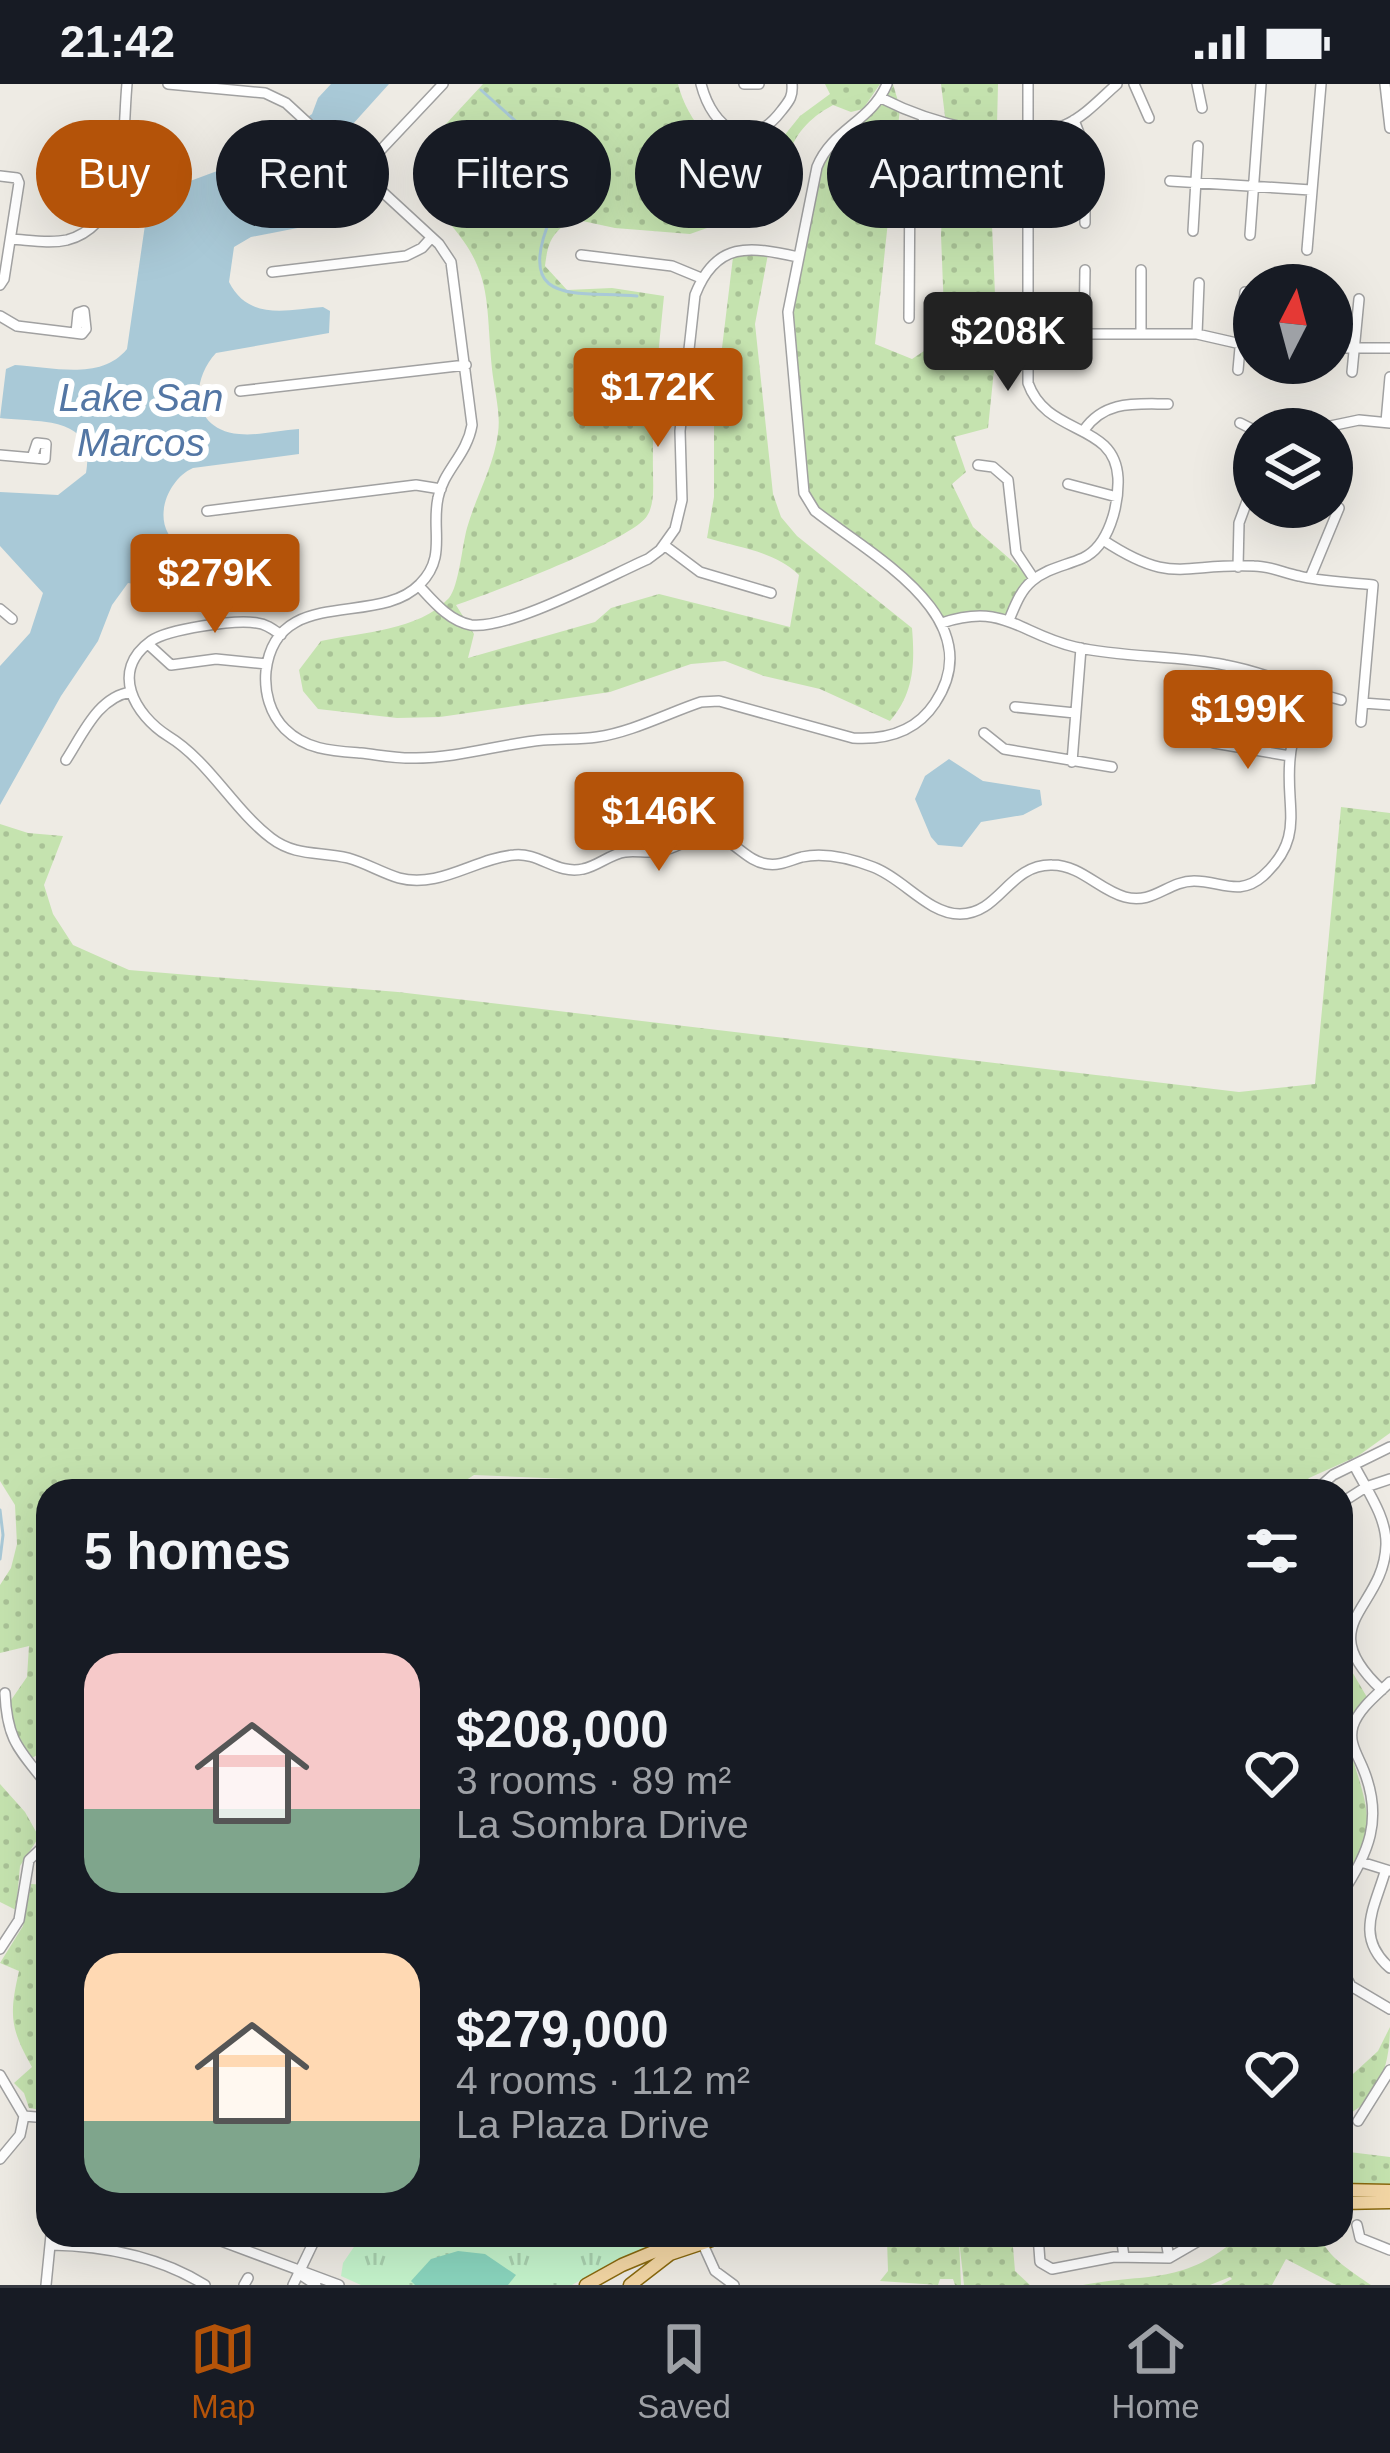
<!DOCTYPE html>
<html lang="en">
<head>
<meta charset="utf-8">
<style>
	body { margin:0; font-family:Arial,sans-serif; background:#242831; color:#f1f3f6; height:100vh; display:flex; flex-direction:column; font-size:45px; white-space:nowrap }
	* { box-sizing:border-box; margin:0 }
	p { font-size:39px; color:#9ea1a6 }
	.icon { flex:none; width:66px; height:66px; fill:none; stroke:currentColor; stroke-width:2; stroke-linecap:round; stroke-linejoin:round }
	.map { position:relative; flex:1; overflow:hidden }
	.details { position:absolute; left:36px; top:1395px; width:1317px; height:768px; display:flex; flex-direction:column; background:#171b24; border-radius:36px; box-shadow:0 12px 48px #0002 }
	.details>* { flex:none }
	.banner { position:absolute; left:36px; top:36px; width:1320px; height:108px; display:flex; gap:24px }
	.needle { width:78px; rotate:6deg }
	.controls { position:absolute; left:1233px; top:180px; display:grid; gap:24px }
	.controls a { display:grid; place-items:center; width:120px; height:120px; border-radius:50%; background:#171b24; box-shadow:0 12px 48px #0002; font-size:60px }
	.price { position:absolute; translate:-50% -102px; padding:0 27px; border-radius:12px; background:#b45309; color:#fff; font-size:39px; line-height:78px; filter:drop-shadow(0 3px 6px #0008) }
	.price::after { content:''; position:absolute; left:50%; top:72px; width:36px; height:27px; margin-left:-18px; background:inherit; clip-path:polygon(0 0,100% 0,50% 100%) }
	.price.selected { background:#222; color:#fff }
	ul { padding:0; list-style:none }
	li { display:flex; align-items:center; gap:36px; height:300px; padding:0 48px }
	li span { display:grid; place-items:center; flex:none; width:336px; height:240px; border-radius:36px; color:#555 }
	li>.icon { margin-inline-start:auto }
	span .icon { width:144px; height:144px; fill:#fffc; stroke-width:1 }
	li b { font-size:51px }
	h2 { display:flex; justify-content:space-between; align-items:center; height:144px; padding:0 48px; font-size:51px }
	.tag { padding:0 42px; border-radius:54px; background:#171b24; box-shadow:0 12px 48px #0002; font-size:42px; line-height:108px }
	.tag.selected { background:#b45309; color:#fff }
	.status { display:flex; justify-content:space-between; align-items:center; height:84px; padding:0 60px; background:#171b24; direction:ltr }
	.status svg { height:33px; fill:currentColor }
	.dock { display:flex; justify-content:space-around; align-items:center; height:168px; border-top:3px solid #363941; background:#171b24; font-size:33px; color:#9ea1a6 }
	.dock a { display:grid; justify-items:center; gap:6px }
	.dock .selected { color:#b45309 }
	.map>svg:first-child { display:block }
</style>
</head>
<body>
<div class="status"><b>21:42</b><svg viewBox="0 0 49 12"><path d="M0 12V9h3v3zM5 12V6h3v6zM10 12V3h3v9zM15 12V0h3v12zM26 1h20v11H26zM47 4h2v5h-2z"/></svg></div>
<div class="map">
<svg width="1390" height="2201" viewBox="0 0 1390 2201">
	<defs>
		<pattern id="grass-dots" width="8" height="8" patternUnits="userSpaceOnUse" patternTransform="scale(3)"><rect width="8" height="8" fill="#c5e3af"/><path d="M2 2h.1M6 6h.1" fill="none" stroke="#a9c296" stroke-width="1.8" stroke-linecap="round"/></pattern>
		<pattern id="park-tufts" width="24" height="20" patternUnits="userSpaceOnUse" patternTransform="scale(3)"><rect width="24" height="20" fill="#c5f4cc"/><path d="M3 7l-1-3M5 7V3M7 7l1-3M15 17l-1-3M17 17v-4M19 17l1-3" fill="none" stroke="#a9d1af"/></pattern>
	</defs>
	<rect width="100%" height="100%" fill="#eeebe4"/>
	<path fill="url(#grass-dots)" d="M483,0H678C688,40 722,80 767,73L800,32L830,10L825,0H880L863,25L851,28L833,21C782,49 786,84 775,135L744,131L690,150L615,144L573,135C552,149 548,157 545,182L567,206L612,204L664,212C658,271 652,328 653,387C653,400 655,420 647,432C631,457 490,509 456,521L474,550L468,574L595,538L611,524L659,510L790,543L799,491C774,467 740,464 707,454L714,413V330L733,173L745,168L768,170L755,240L773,410L781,433L797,452L912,544C915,580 914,609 890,637L820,605L764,592L725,577L691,580L610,608L440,633L397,634L318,625L303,607L299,586L321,557C361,548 419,547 449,514C459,502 462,462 467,444C476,412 494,382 498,349C501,329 494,305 492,285C485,212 494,184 438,127L473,88L433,54Z
		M889,0H893L900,24L875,260L912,275L945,253L941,151L946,40L941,0H998L997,41L988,47L997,257L988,344L954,353L966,388L952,400L973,443L1034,496L1009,536L997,532L942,539C909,487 844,461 806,413L788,245L820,73Z
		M1341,723L1390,729V1349L1358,1372L1309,1394L1297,1407H656L620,1397L474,1391L449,1407H48V1565C40,1584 48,1639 48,1665L30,1675L14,1652L9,1619L27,1593L29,1562L0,1569V1501L11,1484L17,1460L15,1421L0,1397V740L28,749L63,752L44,801L53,830L73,861L129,886L398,908L1239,1008L1315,1000Z
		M1341,1546L1347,1579L1368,1615L1349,1662C1361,1708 1387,1753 1341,1792Z
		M0,1700L25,1728L39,1753L20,1782L16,1826L0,1818Z
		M31,1800L48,1801V2027L29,2024L24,2009L14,1999L32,1983C10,1944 9,1931 19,1887L0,1879L23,1842Z
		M1390,1943C1390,1980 1379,2020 1341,2033V2001L1378,1967Z
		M1341,2067L1390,2073V2101L1341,2100Z
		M917,2151L958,2154L960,2151H1012L1015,2187L1030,2201H964L959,2155L961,2201H955L953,2195H940L938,2201L880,2197L888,2187L887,2156L882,2153Z
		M1218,2151H1319C1328,2174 1351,2187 1371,2201H1336L1286,2175L1272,2201H1221L1232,2195L1230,2193L1210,2201H1083C1146,2189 1181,2201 1234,2157Z"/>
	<path fill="url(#park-tufts)" d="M362,2151H681L618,2175L572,2201H361L341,2192L343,2179Z"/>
	<path fill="#8ad5be" d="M458,2167L485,2170L516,2191L508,2201H415L411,2197L431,2175Z"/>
	<path fill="#a9c9d7" d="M331,0H389L352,41L318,64L314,84L318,140L251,153L234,163L229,198C249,237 286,226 323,223L330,227L329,249L216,269C189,298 192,346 239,350C258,352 280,346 299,345V370L193,384C164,397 149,446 183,463C205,474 240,463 262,460L263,488C218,493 173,508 128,499L112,521L98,557L61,612L0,721V582L30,549L43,509L0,462V408L58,411L86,389C96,331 42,339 0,334L6,285L15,281C53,283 101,297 127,265L146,134L166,106L244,77L280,44L294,43L312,30L318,14Z
		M949,675L983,697L1040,706L1042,721L1023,731L981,738L962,763L938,761L931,753L915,715L925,692Z"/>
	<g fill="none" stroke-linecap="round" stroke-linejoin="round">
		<path stroke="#a9c9d7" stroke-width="3" d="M481,6L521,42
			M523,43L552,90V130
			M551,133C512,225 580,206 637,212
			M0,1426L3,1451L0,1475"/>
		<g stroke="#a1a1a1" stroke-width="12">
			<path id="minor" d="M168,0L265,9L286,19L439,160L451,178L472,341C467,371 443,387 438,414C431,446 447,473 420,500C378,544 276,500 266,587C264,608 270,630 285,645C306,666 333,667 361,669C379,671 398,675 416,674C458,674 501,660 543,656C561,654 579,656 597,653C632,648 668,629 701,618L719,617L853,654C885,656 916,648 935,619C992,534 871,471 815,427L804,409L788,228L817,83C832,45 871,38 887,0
				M701,0C713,46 749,70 782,26C790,16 793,12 792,0
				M744,0H759
				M1134,0L1149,34
				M1197,0L1202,24
				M1385,0L1390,44
				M881,14C928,38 1014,64 1065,41C1084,33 1101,14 1117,0
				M1074,36L1085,65V139
				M361,87L443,0
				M0,92L17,94L19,99L4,195L0,201
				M1170,97L1311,106
				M1193,147L1198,62
				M1250,151L1261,0
				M11,155C29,156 49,160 67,156C130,139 122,50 127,0
				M1307,166L1321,0
				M581,171L672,182L701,194
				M272,188L406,172L422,164L431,154
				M0,232L17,242L82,250L86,245L84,227L78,229L76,249
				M909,234L910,85L924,34
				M1084,249L1085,186
				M1141,249V186
				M1026,250H1197L1254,263
				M1197,250L1199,199
				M1332,264H1390
				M1238,286L1245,208
				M1294,287L1295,279
				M1352,288L1359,215
				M240,307L466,281
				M1386,338L1390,293
				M1240,339L1254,346
				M1316,345L1359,336L1390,339
				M1084,346C1105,316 1135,320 1168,320
				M0,371L45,375L46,360L37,359L33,371
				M978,381L993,383L1008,396L1016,468L1034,495
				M1068,400L1117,413
				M207,427L416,401L441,405
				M1103,456C1173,502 1181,479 1254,482C1270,482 1284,489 1299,492C1323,498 1349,498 1373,501L1361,638
				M664,461L700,488L771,509
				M1238,483L1239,439L1254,398
				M1310,494L1339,424
				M419,502C433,517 449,537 471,541C510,546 609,492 648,475L660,466L675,445L682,416L680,347L695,211C716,157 749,162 798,173
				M0,525L12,535
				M1009,536C1015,522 1020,507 1032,497C1047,484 1065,482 1083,474C1109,462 1119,421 1118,394C1115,337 1047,353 1028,299V0
				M942,539C1005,518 1019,550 1075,563C1124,574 1176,571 1225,581C1265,588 1302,606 1341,616
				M281,551C274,546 267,540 257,539C236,535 168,545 151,557C109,587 135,631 168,652C209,677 233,725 271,754C296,773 320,767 348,774C366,779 382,789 399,794C439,805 476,774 514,771C539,768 557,791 583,785C598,782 610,770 625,768C636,766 649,770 661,767C679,764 692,750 712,752C734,754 745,777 767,780C781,782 790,776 802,773C825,768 852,775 873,783C903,794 928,830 960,830C1000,830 1009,780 1052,781C1081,781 1099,806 1125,813C1153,821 1168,797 1194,797C1221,797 1239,813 1263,792C1306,753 1285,724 1290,675C1292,650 1301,629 1310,606
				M148,560L171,581L216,575L267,580
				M1363,619L1390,621
				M1015,623L1075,629
				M984,649L1004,665L1112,683
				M1214,659L1290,672
				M66,676C83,650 98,613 131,608
				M1072,678L1081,564
				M1354,1381C1366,1405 1387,1433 1386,1461C1384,1526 1310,1539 1382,1606
				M1315,1407L1333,1391L1390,1363
				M1341,1419L1366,1403L1390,1395
				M5,1609C7,1658 20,1666 48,1702
				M1361,1778L1390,1787
				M1385,1788C1374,1825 1355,1853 1390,1884
				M1341,1811C1369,1769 1383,1735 1364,1687C1358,1671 1348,1659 1353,1642C1359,1624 1378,1610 1390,1598
				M0,1865L19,1836L29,1776L48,1758
				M1341,1884L1351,1902L1390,1925
				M1341,1946V1954
				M0,1991L24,2032
				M24,2032L48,2034
				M1358,2037L1390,1986
				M0,2075L20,2051L24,2032
				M1357,2141L1360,2154L1390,2166
				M205,2151L339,2201
				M1038,2151L1040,2178L1052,2185L1114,2173L1169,2174L1207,2152
				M1121,2151L1124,2173
				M1165,2151L1169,2174
				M701,2156L715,2187L734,2201
				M52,2161C106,2162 158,2172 205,2201
				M298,2189L316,2201
				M46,2201L51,2151
				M244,2201L248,2194
				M293,2201L317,2151"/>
		</g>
		<g stroke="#89690e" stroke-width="15">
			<path id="major" d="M1341,2106L1390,2107
				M1341,2119L1390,2118
				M586,2201L622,2181L694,2151
				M630,2201L670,2170L727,2151"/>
		</g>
		<use href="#minor" stroke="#fff" stroke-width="9"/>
		<use href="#major" stroke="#f3d6a4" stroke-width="12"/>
	</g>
	<g text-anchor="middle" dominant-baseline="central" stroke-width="12" stroke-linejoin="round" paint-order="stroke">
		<g font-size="39" font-style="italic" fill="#5376a4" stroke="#fff">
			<text x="141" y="313">Lake San<tspan x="141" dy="45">Marcos</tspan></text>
		</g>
	</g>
</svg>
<div class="controls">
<a><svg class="needle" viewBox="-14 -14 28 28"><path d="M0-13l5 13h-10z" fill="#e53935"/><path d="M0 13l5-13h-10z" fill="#9ea1a6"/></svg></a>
<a><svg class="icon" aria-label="layers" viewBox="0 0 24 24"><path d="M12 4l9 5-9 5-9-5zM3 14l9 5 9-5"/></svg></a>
</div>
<b class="price selected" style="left:1008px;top:310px">$208K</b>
<b class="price" style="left:658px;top:366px">$172K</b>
<b class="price" style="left:215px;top:552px">$279K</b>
<b class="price" style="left:1248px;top:688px">$199K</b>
<b class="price" style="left:659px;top:790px">$146K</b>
<div class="banner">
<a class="tag selected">Buy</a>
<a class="tag">Rent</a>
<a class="tag">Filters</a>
<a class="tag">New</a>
<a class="tag">Apartment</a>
</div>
<section class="details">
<h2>5 homes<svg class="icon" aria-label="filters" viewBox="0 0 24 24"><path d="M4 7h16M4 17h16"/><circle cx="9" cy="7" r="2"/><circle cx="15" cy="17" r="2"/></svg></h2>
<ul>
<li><span style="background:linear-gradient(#f6c9c9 65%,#7fa58c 0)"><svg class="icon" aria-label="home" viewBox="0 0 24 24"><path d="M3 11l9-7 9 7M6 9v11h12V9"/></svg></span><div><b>$208,000</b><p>3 rooms · 89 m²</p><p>La Sombra Drive</p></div><svg class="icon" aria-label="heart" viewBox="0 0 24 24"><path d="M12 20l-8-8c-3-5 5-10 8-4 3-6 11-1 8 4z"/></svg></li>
<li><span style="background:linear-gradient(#ffd9b3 70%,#7fa58c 0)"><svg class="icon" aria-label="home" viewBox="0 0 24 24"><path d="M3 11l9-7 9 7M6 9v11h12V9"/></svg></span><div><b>$279,000</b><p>4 rooms · 112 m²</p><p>La Plaza Drive</p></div><svg class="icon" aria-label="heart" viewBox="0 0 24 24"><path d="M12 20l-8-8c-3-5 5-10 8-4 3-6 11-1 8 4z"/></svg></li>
</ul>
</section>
</div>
<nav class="dock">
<a class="selected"><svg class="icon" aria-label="map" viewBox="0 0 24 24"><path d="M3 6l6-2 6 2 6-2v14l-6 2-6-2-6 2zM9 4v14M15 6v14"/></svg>Map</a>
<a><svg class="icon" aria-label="saved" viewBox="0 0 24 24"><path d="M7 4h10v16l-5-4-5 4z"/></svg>Saved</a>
<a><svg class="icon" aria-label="home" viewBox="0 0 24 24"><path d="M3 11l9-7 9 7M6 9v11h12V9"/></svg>Home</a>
</nav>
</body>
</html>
